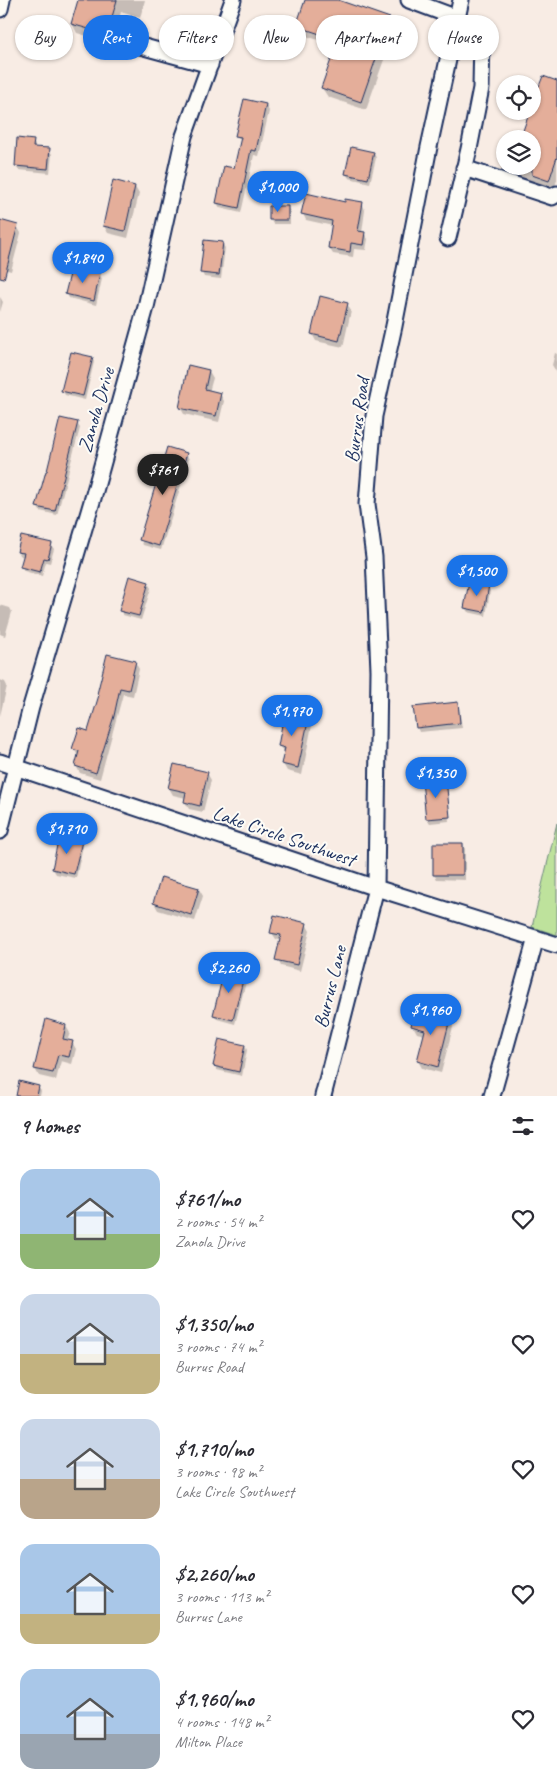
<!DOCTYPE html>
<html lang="en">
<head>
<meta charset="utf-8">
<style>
	body { margin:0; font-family:Caveat,sans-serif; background:#f2f2f3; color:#2b2b33; height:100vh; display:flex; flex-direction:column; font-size:19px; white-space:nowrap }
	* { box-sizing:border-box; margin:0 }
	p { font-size:16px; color:#7c7c81 }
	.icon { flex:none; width:28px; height:28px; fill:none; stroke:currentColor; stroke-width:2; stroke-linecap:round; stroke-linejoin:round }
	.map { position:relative; height:1096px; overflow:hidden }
	.side { display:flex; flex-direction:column; background:#fff; flex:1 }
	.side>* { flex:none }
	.guide { position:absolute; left:15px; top:15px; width:528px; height:45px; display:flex; gap:10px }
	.tools { position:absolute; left:496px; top:75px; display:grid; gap:10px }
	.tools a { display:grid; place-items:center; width:45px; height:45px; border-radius:50%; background:#fff; box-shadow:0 1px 4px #0004; font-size:25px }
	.price { position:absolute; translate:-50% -42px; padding:0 11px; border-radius:18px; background:#1a73e8; color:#fff; font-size:16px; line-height:32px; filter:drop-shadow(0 1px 2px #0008) }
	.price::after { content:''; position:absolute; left:50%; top:30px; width:15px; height:11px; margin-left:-8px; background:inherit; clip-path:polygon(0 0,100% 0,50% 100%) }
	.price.on { background:#222; color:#fff }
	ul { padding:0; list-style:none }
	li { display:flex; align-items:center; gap:15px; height:125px; padding:0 20px }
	li span { display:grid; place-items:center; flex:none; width:140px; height:100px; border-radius:15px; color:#555 }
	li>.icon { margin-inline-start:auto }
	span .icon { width:60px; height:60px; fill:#fffc; stroke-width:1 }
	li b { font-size:21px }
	h2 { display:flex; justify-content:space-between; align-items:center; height:60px; padding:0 20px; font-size:21px }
	.tag { padding:0 18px; border-radius:22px; background:#fff; box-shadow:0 1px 4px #0004; font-size:18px; line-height:45px }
	.tag.on { background:#1a73e8; color:#fff }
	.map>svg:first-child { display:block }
</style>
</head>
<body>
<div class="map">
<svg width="557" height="1096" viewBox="0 0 557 1096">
	<rect width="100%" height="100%" fill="#f8ece4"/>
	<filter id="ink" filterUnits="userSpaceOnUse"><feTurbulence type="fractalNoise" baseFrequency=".02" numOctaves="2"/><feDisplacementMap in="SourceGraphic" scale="10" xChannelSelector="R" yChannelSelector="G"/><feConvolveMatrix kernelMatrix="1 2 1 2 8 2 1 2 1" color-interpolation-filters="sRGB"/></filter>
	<g filter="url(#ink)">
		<path fill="#bee29c" stroke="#6c887d" d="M557,823V935L532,927Z"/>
		<path fill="#0003" d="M79,0H145L140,18L121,12L114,35L104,32L101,40L77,33L72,23Z
			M306,0H334L389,19L395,29L366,110L328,97L322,88L337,46L303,35L297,25Z
			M557,83V180L554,189L517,176L511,166H532V111Z
			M266,105L269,111L259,156L254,155L241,213L220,208L217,203L235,170L242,142L237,136Z
			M33,141L36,148L49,150L52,154L50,173L19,170L16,166Z
			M374,153L376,158L370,183L349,178L346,174Z
			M135,187L139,194L128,238L108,233L104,226Z
			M362,203L365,210L362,233H364L368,239L366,250L354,249L353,257L333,254L329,248L333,226L306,220L303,214L346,204Z
			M287,207L290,211V224H273L270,219Z
			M0,221L17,226L21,233L11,271L0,268Z
			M222,243L225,248L221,279L204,277L202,273Z
			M100,274L102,279L96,305L69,298L67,294Z
			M0,297L3,302L0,312Z
			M347,304L351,311L343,347L316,341L312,334Z
			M555,353L557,354V366L556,365L557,373L552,365Z
			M92,358L94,362L85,400L65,395L63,391Z
			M209,371L213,378L209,392L220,394L224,401L219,422L184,414L180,407Z
			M77,424L80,428L57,515L40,511L37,506Z
			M186,454L189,459L161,550L143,545L141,540Z
			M51,545L54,549L50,563L46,562L42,576L24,571L22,567L24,557L21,556L18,552Z
			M148,583L151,588L141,620L123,615L120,610Z
			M488,587L490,591L486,616L468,612L465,608Z
			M0,605L10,608L12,612L5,636L0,634Z
			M135,662L139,669L133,696L123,694L100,779L80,773L76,766L78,756L74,749L89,733L100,697L98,694Z
			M0,680L5,682L7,686L0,716Z
			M457,704L459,708L462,728L419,732L417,727Z
			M308,718L312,725L302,775L287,771L283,764L285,753L279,746L283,730L279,724Z
			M207,773L211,780L203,812L189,809L185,802L186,798L173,795L169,788Z
			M445,780L447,783H445L449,821L430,823L427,819Z
			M81,842L83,846L76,878L56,874L53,869Z
			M463,844L465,849V880L437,879L434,875Z
			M162,878L199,889L203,896L195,921L158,910L154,903Z
			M306,924L310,931L300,971L281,966L277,959L281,941L276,939L272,933Z
			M244,973L247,978L235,1024L217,1019L214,1015Z
			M449,1020L453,1027L441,1073L422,1068L418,1061L425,1035L417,1033L413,1026Z
			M66,1026L70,1033L67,1041L72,1042L76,1049L72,1064L61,1061L56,1080L39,1076L35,1069Z
			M245,1046L247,1050L242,1076L217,1070L215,1066Z
			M38,1087L41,1091L40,1096H17Z"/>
		<path fill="#e4ae9a" stroke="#1b2f5e" d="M78,0H117L109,27L99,24L96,31L71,24Z
			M305,0H338L390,18L361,102L321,88L338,40L296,26Z
			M543,76L557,81V157L549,181L532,175V139H520L530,111H532V104Z
			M244,99L266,104L256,151L251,150L239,208L216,203L224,166L234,168L241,137L235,136Z
			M17,138L34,140L33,147L50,148L48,169L15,166Z
			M351,147L374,152L368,179L345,174Z
			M113,180L135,186L125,231L103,226Z
			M306,193L345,202V199L363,202L358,231L365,232L363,245L351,243L350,252L328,248L332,221L301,214Z
			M269,206H288V220H269Z
			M0,220L18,225L4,279L0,278Z
			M204,240L223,242L219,275L200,273Z
			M72,266L100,273L94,301L65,294Z
			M320,296L348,303L339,341L311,334Z
			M71,352L93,357L83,396L61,391Z
			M188,365L209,370L205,389L221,393L216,416L179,408Z
			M60,418L78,422L55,511L36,507L46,471H47Z
			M167,447L187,453L159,546L139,540Z
			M21,536L52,543L48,559L44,558L40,572L20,567L24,553L17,552Z
			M129,576L149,582L139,616L119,611Z
			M469,582L489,585L484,612L464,608Z
			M107,654L136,661L129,690L120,688L114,716L96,773L75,766L79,751L72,749L79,728L88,731L99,695L97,694Z
			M458,702L460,723L416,728L413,707Z
			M281,711L309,717L298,768L281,764L285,748L278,746L282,725L278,724Z
			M174,764L208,772L200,806L184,802L186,792L168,788Z
			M446,779L450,817L426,819L422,781Z
			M59,836L82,841L74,874L52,869Z
			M433,843H463V875H433Z
			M161,877L199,888L191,915L153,903Z
			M274,915L307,923L297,965L275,960L281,935L270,933Z
			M225,967L245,972L233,1020L213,1015Z
			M415,1010L450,1019L438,1067L417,1061L425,1030L411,1026Z
			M46,1019L66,1025L63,1039L73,1041L69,1057L58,1055L53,1073L34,1069Z
			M219,1039L245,1045L239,1072L213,1066Z
			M19,1081L39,1086L37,1096H16Z"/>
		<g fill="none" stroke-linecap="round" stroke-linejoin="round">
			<g stroke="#1b2f5e" stroke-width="19">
				<path id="minor" d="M409,0L457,18
					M0,9L2,0
					M133,44L210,65
					M464,168L552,197L557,194
					M448,238L469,149L481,88L482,35L455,28
					M0,762L376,888L557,945
					M0,831L31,707L93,498L146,307L184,136L233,0
					M323,1096L376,888L379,670L374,557L367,504L374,416L394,326L429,147L461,0
					M492,1096L536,938"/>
			</g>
			<use href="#minor" stroke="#fdfcf7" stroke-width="15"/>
		</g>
	</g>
	<g text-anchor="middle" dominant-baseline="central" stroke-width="4" stroke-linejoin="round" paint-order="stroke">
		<g font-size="20" fill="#1b2f5e" stroke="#fdfcf7">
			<text transform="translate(96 410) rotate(-74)">Zanola Drive</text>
			<text transform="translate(357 420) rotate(-82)">Burrus Road</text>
			<text transform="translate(284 836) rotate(19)">Lake Circle Southwest</text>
			<text transform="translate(330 987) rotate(-76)">Burrus Lane</text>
		</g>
	</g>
</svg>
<div class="tools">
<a><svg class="icon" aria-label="locate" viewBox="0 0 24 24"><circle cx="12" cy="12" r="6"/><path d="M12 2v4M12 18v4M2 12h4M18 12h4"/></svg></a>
<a><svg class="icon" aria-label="layers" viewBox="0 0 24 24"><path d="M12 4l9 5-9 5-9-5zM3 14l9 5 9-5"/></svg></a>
</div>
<b class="price" style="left:278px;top:213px">$1,000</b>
<b class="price" style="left:83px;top:284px">$1,840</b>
<b class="price on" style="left:163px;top:496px">$761</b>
<b class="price" style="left:477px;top:597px">$1,500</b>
<b class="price" style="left:292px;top:737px">$1,970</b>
<b class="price" style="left:436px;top:799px">$1,350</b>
<b class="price" style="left:67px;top:855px">$1,710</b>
<b class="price" style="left:229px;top:994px">$2,260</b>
<b class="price" style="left:431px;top:1036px">$1,960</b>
<div class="guide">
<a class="tag">Buy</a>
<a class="tag on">Rent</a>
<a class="tag">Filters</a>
<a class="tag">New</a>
<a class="tag">Apartment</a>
<a class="tag">House</a>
</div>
</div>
<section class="side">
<h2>9 homes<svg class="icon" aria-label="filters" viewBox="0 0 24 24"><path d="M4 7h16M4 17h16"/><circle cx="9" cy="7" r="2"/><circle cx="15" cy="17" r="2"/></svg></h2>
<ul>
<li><span style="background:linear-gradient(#a9c7e8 65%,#8fb573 0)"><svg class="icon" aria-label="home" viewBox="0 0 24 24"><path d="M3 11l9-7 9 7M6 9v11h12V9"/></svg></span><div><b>$761/mo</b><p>2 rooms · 54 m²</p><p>Zanola Drive</p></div><svg class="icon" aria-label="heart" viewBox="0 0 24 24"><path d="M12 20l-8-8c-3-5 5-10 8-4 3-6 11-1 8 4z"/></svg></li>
<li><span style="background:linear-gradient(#c9d6e8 60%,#c2b280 0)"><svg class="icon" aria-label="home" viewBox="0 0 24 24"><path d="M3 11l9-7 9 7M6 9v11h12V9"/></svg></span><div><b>$1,350/mo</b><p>3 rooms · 74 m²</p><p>Burrus Road</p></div><svg class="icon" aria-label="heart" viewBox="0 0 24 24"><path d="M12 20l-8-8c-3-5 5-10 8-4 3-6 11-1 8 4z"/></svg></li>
<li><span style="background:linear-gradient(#c9d6e8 60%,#b9a48a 0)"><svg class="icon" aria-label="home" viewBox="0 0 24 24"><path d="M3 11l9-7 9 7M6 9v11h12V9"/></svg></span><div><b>$1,710/mo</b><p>3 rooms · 98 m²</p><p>Lake Circle Southwest</p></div><svg class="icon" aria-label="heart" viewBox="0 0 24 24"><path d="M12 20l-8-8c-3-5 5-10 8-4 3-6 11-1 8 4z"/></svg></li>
<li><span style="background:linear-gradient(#a9c7e8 70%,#c2b280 0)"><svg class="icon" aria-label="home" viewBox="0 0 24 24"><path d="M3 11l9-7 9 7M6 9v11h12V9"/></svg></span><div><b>$2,260/mo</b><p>3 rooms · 113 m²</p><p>Burrus Lane</p></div><svg class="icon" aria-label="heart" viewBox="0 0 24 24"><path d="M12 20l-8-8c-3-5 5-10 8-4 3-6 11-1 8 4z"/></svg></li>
<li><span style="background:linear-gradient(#a9c7e8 65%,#9aa5b1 0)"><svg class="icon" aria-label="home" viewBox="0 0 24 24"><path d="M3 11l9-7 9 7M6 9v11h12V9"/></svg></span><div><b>$1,960/mo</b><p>4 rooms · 148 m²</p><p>Milton Place</p></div><svg class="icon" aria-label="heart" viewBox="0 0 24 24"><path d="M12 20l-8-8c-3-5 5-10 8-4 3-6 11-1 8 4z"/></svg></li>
</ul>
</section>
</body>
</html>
